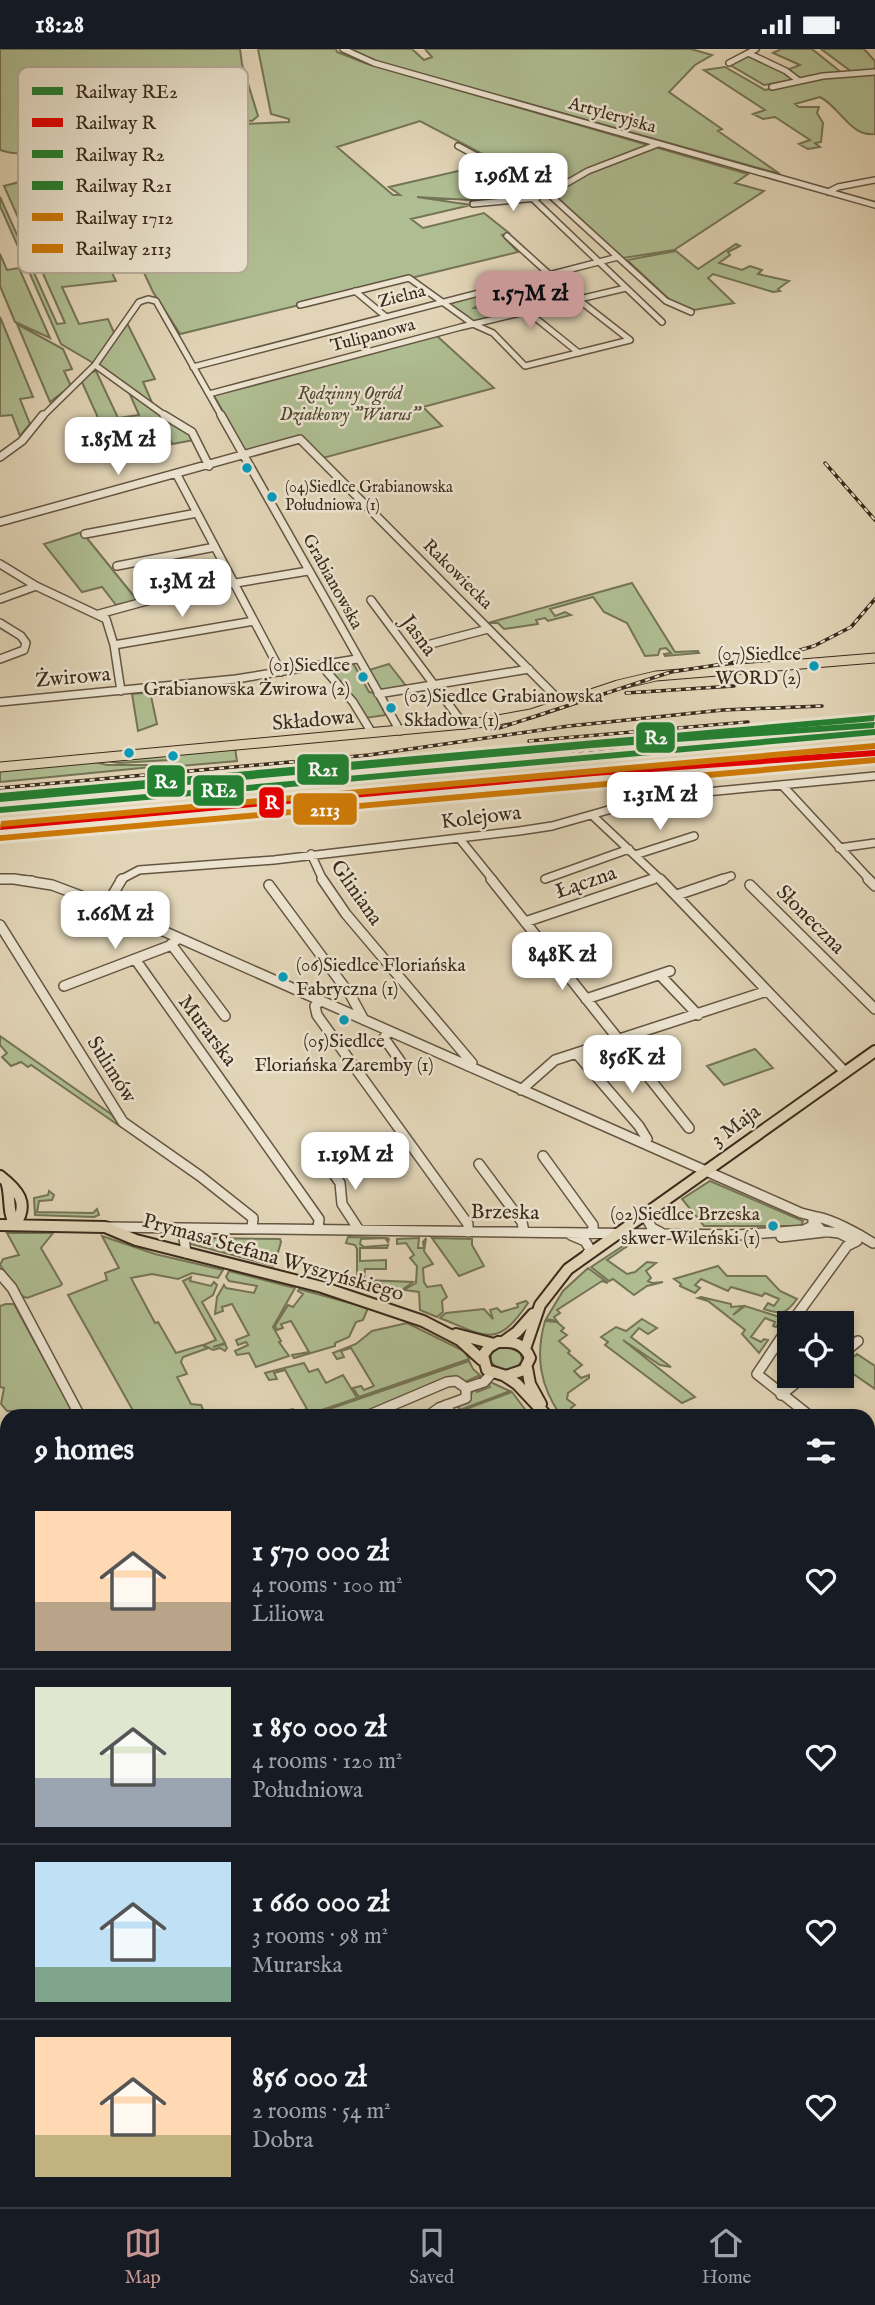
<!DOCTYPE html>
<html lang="en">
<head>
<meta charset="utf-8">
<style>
	body { margin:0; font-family:"IM FELL English",serif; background:#20242c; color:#f1f3f6; height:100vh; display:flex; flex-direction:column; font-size:26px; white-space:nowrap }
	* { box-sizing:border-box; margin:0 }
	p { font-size:23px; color:#9ea1a6 }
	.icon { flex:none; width:38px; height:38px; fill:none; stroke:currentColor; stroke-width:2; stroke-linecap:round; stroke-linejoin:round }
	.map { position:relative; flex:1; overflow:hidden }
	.sheet { position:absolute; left:0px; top:1360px; width:875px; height:800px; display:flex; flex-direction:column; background:#171b24; border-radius:21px 21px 0 0; box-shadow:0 4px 10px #0003 }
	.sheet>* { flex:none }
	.buttons { position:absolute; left:777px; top:1262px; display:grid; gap:14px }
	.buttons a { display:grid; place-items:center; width:77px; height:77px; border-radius:0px; background:#171b24; box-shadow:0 4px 10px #0003; font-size:35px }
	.price { position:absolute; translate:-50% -60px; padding:0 16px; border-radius:14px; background:#fff; color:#222; font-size:23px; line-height:46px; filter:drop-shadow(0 2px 4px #0008) }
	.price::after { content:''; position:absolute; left:50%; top:42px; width:21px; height:16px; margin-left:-10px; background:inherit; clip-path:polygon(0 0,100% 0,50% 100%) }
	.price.active { background:#c59692; color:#111 }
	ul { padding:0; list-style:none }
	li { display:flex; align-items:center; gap:21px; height:175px; padding:0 35px }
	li+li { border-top:2px solid #363941 }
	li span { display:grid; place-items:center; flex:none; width:196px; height:140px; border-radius:0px; color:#555 }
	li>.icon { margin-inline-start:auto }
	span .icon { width:84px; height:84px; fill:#fffc; stroke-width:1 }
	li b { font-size:30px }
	h2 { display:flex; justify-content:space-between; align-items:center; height:84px; padding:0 35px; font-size:30px }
	.status { display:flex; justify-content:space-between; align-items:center; height:49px; padding:0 35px; background:#171b24; direction:ltr }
	.status svg { height:19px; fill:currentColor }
	.tabs { display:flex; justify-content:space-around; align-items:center; height:98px; border-top:2px solid #363941; background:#171b24; font-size:19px; color:#9ea1a6 }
	.tabs a { display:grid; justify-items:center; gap:4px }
	.tabs .active { color:#c59692 }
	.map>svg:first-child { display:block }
</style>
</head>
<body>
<div class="status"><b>18:28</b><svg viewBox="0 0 49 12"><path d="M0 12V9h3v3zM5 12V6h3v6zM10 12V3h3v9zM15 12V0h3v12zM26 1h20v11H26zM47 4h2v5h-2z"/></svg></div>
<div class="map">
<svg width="875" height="2158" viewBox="0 0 875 2158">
	<rect width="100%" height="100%" fill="#e2d5b7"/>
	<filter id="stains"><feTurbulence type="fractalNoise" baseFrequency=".00286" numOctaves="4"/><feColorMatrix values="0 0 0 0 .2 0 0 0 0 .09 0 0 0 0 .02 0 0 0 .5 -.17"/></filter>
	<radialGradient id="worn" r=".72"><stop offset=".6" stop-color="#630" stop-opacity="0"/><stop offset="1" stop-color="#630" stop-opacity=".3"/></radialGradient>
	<path fill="#afbe92" stroke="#747456" stroke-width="2" d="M0,0H240L242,15L258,67L252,72L205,68L185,73L218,79L222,76L289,73V70L271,65L258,0H336L337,3L365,14L748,125L735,134L764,142L674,201L623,209L552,144L588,125L583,123L546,143L481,104L420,72L337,98L393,146H400L389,138L484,116L542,148L488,152L417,148L471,156L411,170L423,179L484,164L509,184L502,186L518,203L180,285L153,243L105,141L206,115L191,107L110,127L115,109L97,92C66,95 30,112 0,101Z
		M350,0H412L424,11L432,8L425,0H691L712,6L695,16L669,43L722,80L718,82L780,125L375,12Z
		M781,0H812L842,24L800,30L787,21L800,16L773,4Z
		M821,0H864L875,12V21L852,23Z
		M746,6L780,20L795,31L764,36L730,16Z
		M725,18L765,41L824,28L875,24V85C850,88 841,59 820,48L795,55L799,58H819L817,64L823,74L821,93L815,94L820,98L808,100L799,95L810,91L775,68L763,70L753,65L765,61L704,21Z
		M62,122L116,232L62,238L79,275L108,270L115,286L95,315L61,295L0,157V148L57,275L65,274L4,137Z
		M736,195L740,197L728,203L730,206L719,214L742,221L750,217L762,221L758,225L789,232L778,240L780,242L773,243L713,225L708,229L734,254L694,261L671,252L627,211L676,202L698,220Z
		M0,205L7,221L19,219L50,289L15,273L0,237Z
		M482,245L488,249L474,259L487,260L495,250H501V262L506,266L473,272L449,255Z
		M0,268L33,348L20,350L30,375L20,387L12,366L0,367Z
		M17,275L63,300L72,320L64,322L71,337L50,353Z
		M128,276L155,330L143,333L154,358L97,316L124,277Z
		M437,287L494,339L423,358L442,377L323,409L301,387L246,403L213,345Z
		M96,322L118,369L139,366L128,341L190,383L194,391L172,395L169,388L159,390L162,397L154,398L151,393L140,395V399L123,401L118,390L108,391L81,331L88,324Z
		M82,483L137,551L116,556L102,538L82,543L44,495Z
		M632,534L675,603L698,602L699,604L665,607L664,605L671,604L666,599L660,600L658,606L645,607L627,574L604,563L593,548L550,560L555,567L565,563L571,566L548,572L545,569L536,571L538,575L504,580L498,574H488Z
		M353,614L369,643L374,644L386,666L365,669L361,659L326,621L327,616Z
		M389,615L407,638L382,643L369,621Z
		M176,641V645L151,647L157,675L138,682L132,645Z
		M235,699L237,712L180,717L169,711L119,714L106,712Z
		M91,712L107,716H172L0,733V720Z
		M0,987L111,1065L121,1078L31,1016L28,1018L21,1013L11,1017L2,1008L7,1004L0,996Z
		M755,1000L773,1019L724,1036L707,1017Z
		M710,1132L803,1172L801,1177H704L682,1150Z
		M49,1142L54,1146L52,1151L39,1152L37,1163L93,1164L97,1160L99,1166L94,1168L35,1166L34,1149L48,1146Z
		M7,1184H53L41,1199L62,1235L60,1237L27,1249L22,1247L0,1216L3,1210L19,1206Z
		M102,1187L155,1205L223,1221L218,1229L192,1224L178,1230L152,1225L131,1229L155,1274L158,1273L176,1304L202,1296L208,1299L183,1308L181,1313L187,1325L177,1328L191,1355L201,1356L206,1367H136L68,1246L107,1231L105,1224L119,1219Z
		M348,1188L387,1189L389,1190L388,1193L385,1189L361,1190L360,1195L364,1198L388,1196L387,1199H360V1212L386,1211V1220H365L364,1231L413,1233L402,1241L357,1236V1200L355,1196L346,1194Z
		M201,1189L280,1190L281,1193L274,1217L191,1195V1191Z
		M419,1189L418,1199H424L423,1193L426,1189L424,1202L433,1215L423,1219L424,1233L427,1238L441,1236L447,1248L442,1252L443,1263L437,1268L420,1261L419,1243L404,1241L416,1234L417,1217L410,1209L414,1206L406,1194L397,1195V1190Z
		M432,1189L472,1190V1196L484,1217L459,1227Z
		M632,1191V1194L607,1211L627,1225L635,1223L647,1213L656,1214L646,1222L651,1229L648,1232L652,1234L663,1233L647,1237L634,1246L613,1230L609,1232L591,1218Z
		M718,1217L727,1227H766L780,1242L797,1250C786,1265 782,1266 764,1260L768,1254L774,1257L779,1250L765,1244L762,1247L731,1238L728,1242L701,1230L695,1236L700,1239L695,1244L680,1237L681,1235L674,1230Z
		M588,1219L608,1234L602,1232L557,1261L560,1264L554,1268L557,1272L546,1270L563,1242Z
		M229,1222L295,1239L273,1278L281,1292L279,1293L289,1307L256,1318L249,1304L237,1306L235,1302L248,1296L246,1293L238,1296L236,1291L249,1286L232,1255L222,1258L223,1262L215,1265L217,1248L224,1236L226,1239L254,1244L257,1237L229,1232L226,1228Z
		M191,1228L190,1232L211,1237L214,1233L217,1236L213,1246L202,1253L225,1294L213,1298L225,1295L227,1299L225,1302L220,1299L213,1301L203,1296L216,1291L183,1232Z
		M299,1240L368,1259L363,1271L356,1273L349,1288L335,1294V1297L294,1309L292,1306L309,1303L291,1272L281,1275L283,1279L277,1281L275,1277L288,1256L293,1258L303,1245L298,1242Z
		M701,1248L731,1255V1258L743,1257L733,1266L745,1257L783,1269L776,1278L773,1277L775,1273L765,1269L751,1288L761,1293L764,1290L768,1291L759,1304L742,1285L745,1281L708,1252L698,1249Z
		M526,1252L528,1254C496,1301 486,1287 440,1269L446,1264L484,1260L493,1270L490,1261L497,1259L501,1263L518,1258L517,1255Z
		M6,1255H14L75,1367H15L16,1362H7L1,1355L4,1339L0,1338V1257Z
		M642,1270L657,1279L648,1285L639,1279L631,1288L671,1318L660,1316L623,1291L695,1348L682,1354L605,1296L608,1293L601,1288L616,1278L626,1282Z
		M545,1272L557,1273L564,1279L561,1282L567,1286L559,1292L570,1302L568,1304L582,1316L574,1322L581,1329L589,1326V1329L568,1344L567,1350L575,1356L571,1359L573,1367H561C540,1337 535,1307 545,1272Z
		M407,1274L464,1302L469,1310L359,1348L353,1339L361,1337L364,1341L374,1337L351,1299L341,1302L344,1308L337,1310L333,1304L356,1295L372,1282Z
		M508,1298L521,1304L522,1312C514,1324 500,1324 491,1313V1305L498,1299Z
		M857,1305L875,1317V1340L842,1317Z
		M469,1312L473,1320L483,1329L481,1330L478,1327L467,1332L468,1335L447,1331L362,1367H309Z
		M304,1314L309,1323L318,1320L326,1334L343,1326L357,1349L304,1367H287L284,1362L293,1360L296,1364L307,1360L285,1321L274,1324L277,1330L269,1331L265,1324Z
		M488,1332L510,1342L460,1361L456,1354L470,1348L474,1339L477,1343L490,1338Z
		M512,1343L530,1367H456L458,1363Z
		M0,1450H7V1727L0,1731V1563H3L5,1546L0,1549Z"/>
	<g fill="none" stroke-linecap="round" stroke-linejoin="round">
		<g stroke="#645542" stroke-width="8">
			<path id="minor-far3" d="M343,0L374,14L875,156
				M748,4L786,22L799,32
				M729,14L756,0
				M772,38L823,27L875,23
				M458,97L551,147L666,252L691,263
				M828,143L838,138L875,131
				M548,145L588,122L658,95
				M532,149L662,273
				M473,155L537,149
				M507,187L549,225
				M547,226L630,291
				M497,238L579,304
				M355,242L385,267
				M300,256L409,229L473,275L493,284L525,317L630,291
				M95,316L167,368
				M193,318L618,208
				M209,345L461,278L626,239
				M42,368L95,316L139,253L148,250L156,252L222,368"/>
		</g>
		<g stroke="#645542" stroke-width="10">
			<path id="minor-far2" d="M164,366L192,383L209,417
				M221,366L400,682
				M0,408L22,392L43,366
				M177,426L281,623
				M0,473L300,390L562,654
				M85,485L197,464
				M0,515L36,537L106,570L114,596L121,642
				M117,517L215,498
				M0,550L36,537
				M371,551L464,676
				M99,565L176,544L308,522
				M0,574L21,587L26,594L24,601L0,610
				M431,595L488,580
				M114,596L254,572
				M321,616L353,653L372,684
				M378,645L529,620
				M0,653L236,630L357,610
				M782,736L870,831
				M592,766L661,831
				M459,789L493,831
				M839,799L875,794
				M311,805L323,831
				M635,806L694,787
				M0,830L32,831
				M545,830L629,800
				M120,831L139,821L274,811L519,782L552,777L654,748L875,727
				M648,831L658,828
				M719,831L731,827"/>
		</g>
		<g stroke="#645542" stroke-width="12">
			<path id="minor-far1" d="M0,830H14
				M14,830L52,836L100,854L801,1164L817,1168
				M322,830L346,865L472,1014L468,1017
				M491,830L689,1079
				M660,830L845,1023
				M868,830L875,837
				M269,836L351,947L364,971
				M750,836L875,960
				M677,846L724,830
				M106,857L122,830
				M525,873L653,830
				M0,876L123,1073L200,1127L253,1169L252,1179
				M171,895L225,967
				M135,910L319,1170L318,1180
				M660,926L698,966
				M64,937L169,897L179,889
				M586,950L670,922
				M320,952L315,957L317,966L468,1175V1183
				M389,982L384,989L403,1016
				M577,1005L639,1077L647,1090L643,1094
				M521,1041L555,1011L767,942
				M543,1107L593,1176V1184
				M479,1115L522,1173L524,1183
				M331,1121L340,1134L342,1155L359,1181
				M650,1164L647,1170L652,1179L660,1183
				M107,1178L738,1186L804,1181L814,1176
				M571,1186L585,1192L590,1200L587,1205
				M781,1188L824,1183
				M855,1192L839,1184L822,1182L813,1172L817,1168C833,1171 859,1185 873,1194
				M186,1204L184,1189L196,1180
				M0,1225L12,1239L80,1367
				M791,1274L847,1197L857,1192
				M789,1277L757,1325L810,1367
				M842,1305L858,1292
				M466,1339L484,1333L492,1324
				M781,1346L806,1326
				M446,1356L452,1367
				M367,1367L447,1333L456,1332L466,1339
				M428,1367L439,1359L466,1349V1339
				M868,1409L875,1414"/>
		</g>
		<g stroke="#645542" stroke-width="15">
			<path id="minor" d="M868,1624L875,1616
				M868,1672L875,1668
				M0,2031L7,2048
				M47,2152L49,2158
				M338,2152L345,2158
				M813,2152L816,2158
				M314,2158L325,2152
				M608,2158L620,2152"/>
		</g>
		<g stroke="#3a2a1b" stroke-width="11">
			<path id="major-far2" d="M0,718L486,673L531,665L618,636L656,627L875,609"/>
		</g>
		<g stroke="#3a2a1b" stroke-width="14">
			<path id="major-far1" d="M0,1127C18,1141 30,1154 15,1176
				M6,1132C11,1146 7,1164 15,1176
				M0,1176L105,1178L136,1191L322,1238L423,1272L460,1291L482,1311
				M456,1285L494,1295
				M498,1293C513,1292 524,1294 530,1309L524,1321L506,1327L487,1321L483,1306L489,1298Z
				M503,1293L517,1283L533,1265
				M525,1300L540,1256L568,1220L875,1002
				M527,1319L530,1335L541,1355
				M505,1327L517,1335L547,1367"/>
		</g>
		<g stroke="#3a2a1b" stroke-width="17">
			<path id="major" d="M868,1694L875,1691
				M868,1842L875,1853
				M7,2055L2,2064L7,2071"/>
		</g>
		<use href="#minor-far3" stroke="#ece4d0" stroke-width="5"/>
		<use href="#minor-far2" stroke="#ece4d0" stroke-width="7"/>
		<use href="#minor-far1" stroke="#ece4d0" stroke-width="9"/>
		<use href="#minor" stroke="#ece4d0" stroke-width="11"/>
		<use href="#major-far2" stroke="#e2d5b7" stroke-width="9"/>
		<use href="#major-far1" stroke="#e2d5b7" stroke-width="10"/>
		<use href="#major" stroke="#e2d5b7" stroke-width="13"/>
		<g stroke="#3a2a1b" stroke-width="3.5">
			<path id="rail" d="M825,414L875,471
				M626,644L734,637
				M822,671L875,667
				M493,681L671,623L783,606L814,597L851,578L875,550
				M529,692L748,673
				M574,704L632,698
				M0,739L369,706L569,677L723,661L822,657"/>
		</g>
		<use href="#rail" stroke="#ece4d0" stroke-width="2" stroke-dasharray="5" stroke-linecap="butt"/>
		<g stroke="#ece4d0" stroke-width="6">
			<path id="rail-1" d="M875,680V686L0,764V758Z"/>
		</g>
		<g stroke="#ece4d0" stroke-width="6">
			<path id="rail-2" d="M875,701V707L594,727L0,781L1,775L594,721Z"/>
		</g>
		<g stroke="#ece4d0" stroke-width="6">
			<path id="rail-3" d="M875,666L874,672L0,750V744Z"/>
		</g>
		<g stroke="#ece4d0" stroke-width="6">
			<path id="rail-4" d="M875,673L874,679L592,699L0,753V747L592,693Z"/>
		</g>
		<g stroke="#ece4d0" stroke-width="6">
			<path id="rail-5" d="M875,694V700L0,778L1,772Z"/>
		</g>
		<g stroke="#ece4d0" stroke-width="6">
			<path id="rail-6" d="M875,708V714L0,792V786H2Z"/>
		</g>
		<use href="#rail-1" fill="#238132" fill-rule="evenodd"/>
		<use href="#rail-2" fill="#e50000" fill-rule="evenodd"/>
		<use href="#rail-3" fill="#238132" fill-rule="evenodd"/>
		<use href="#rail-4" fill="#238132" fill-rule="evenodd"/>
		<use href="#rail-5" fill="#ce7a07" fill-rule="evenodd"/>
		<use href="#rail-6" fill="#ce7a07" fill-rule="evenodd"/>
	</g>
	<g fill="#069cbc" stroke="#ece4d0" stroke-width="2.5">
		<circle cx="247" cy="419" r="6"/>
		<circle cx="272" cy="448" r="6"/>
		<circle cx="814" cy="617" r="6"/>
		<circle cx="363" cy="628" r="6"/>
		<circle cx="391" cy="659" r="6"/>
		<circle cx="129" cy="704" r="6"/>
		<circle cx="173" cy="707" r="6"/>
		<circle cx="283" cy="928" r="6"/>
		<circle cx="344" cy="971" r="6"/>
		<circle cx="773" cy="1177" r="6"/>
	</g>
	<g text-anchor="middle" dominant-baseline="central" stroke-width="5" stroke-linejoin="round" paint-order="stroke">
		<g font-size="16" fill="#3a2a1b" stroke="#ece4d0" text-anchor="start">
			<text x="285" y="439">(04)Siedlce Grabianowska<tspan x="285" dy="18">Południowa (1)</tspan></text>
		</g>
		<g font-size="18" fill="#3a2a1b" stroke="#ece4d0">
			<text transform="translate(612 67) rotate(16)">Artyleryjska</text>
			<text transform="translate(402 248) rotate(-14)">Zielna</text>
			<text transform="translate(373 287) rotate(-15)">Tulipanowa</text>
			<text transform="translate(457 526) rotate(45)">Rakowiecka</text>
			<text transform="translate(332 533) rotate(61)">Grabianowska</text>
		</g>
		<g font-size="18" font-style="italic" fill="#514833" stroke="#ece4d0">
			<text x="350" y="345">Rodzinny Ogród<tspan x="350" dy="21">Działkowy "Wiarus"</tspan></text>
		</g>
		<g font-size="19" fill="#3a2a1b" stroke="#ece4d0" text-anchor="end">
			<text x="801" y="606">(07)Siedlce<tspan x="801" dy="24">WORD (2)</tspan></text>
			<text x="350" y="617">(01)Siedlce<tspan x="350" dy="24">Grabianowska Żwirowa (2)</tspan></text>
			<text x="404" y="648" text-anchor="start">(02)Siedlce Grabianowska<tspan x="404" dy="24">Składowa (1)</tspan></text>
			<text x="296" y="917" text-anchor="start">(06)Siedlce Floriańska<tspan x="296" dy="24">Fabryczna (1)</tspan></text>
			<text x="344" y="993" text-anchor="middle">(05)Siedlce<tspan x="344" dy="24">Floriańska Zaremby (1)</tspan></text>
			<text x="760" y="1166">(02)Siedlce Brzeska<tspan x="760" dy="24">skwer Wileński (1)</tspan></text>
		</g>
		<g font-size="21" fill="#3a2a1b" stroke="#ece4d0">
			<text transform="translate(418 587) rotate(53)">Jasna</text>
			<text transform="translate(73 629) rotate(-5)">Żwirowa</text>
			<text transform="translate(313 672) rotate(-5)">Składowa</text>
			<text transform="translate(481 769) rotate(-7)">Kolejowa</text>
			<text transform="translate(586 834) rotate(-19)">Łączna</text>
			<text transform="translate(356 844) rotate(55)">Gliniana</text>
			<text transform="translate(810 871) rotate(45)">Słoneczna</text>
			<text transform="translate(207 982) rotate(53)">Murarska</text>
			<text transform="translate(111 1021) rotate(58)">Sulimów</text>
			<text transform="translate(736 1077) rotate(-36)">3 Maja</text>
			<text transform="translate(505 1164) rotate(1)">Brzeska</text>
			<text transform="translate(273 1209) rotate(16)">Prymasa Stefana Wyszyńskiego</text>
		</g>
	</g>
	<rect x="18" y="18" width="230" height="206" rx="10" fill="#ece4d0" stroke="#b7ac9a" stroke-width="2"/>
	<rect x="32" y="38" width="31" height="8" fill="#238132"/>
	<rect x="32" y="69" width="31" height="9" fill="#e50000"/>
	<rect x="32" y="101" width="31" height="8" fill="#238132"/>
	<rect x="32" y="132" width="31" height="9" fill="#238132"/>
	<rect x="32" y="164" width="31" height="8" fill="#ce7a07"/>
	<rect x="32" y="195" width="31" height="9" fill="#ce7a07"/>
	<g font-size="19" fill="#3a2a1b">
		<text x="75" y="49">Railway RE2</text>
		<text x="75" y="80">Railway R</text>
		<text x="75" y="112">Railway R2</text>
		<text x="75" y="143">Railway R21</text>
		<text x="75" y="175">Railway 1712</text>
		<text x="75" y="206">Railway 2113</text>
	</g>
	<g stroke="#ece4d0" stroke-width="2.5">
		<rect x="635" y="672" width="41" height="33" rx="7" fill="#238132"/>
		<rect x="296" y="704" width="54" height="33" rx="7" fill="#238132"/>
		<rect x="146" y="715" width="40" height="34" rx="7" fill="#238132"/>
		<rect x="192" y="725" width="53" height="33" rx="7" fill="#238132"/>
		<rect x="258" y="737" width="27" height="33" rx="7" fill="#e50000"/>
		<rect x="292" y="743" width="66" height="34" rx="7" fill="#ce7a07"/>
	</g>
	<g font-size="19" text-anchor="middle" font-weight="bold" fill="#fff">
		<text x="656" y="695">R2</text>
		<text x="323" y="727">R21</text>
		<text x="166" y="739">R2</text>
		<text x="219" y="748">RE2</text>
		<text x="272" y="760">R</text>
		<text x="325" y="767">2113</text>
	</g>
	<rect width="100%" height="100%" filter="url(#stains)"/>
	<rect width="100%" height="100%" fill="url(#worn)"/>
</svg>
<div class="buttons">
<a><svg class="icon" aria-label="locate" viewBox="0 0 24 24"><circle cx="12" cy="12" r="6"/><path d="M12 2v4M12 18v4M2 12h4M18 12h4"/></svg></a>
</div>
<b class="price" style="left:513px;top:164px">1.96M zł</b>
<b class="price active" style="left:530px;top:282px">1.57M zł</b>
<b class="price" style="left:118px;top:428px">1.85M zł</b>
<b class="price" style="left:182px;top:570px">1.3M zł</b>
<b class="price" style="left:660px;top:783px">1.31M zł</b>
<b class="price" style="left:115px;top:902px">1.66M zł</b>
<b class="price" style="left:562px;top:943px">848K zł</b>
<b class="price" style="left:632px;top:1046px">856K zł</b>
<b class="price" style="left:355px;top:1143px">1.19M zł</b>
<section class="sheet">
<h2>9 homes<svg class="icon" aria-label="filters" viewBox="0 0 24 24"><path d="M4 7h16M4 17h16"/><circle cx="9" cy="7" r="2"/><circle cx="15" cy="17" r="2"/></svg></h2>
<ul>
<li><span style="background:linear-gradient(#ffd9b3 65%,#b9a48a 0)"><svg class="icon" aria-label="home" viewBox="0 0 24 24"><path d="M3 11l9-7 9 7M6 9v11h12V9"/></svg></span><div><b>1 570 000 zł</b><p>4 rooms · 100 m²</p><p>Liliowa</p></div><svg class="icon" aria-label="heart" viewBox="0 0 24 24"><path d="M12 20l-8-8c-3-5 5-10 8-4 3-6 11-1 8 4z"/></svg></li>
<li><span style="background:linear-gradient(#dfe7d0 65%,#9aa5b1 0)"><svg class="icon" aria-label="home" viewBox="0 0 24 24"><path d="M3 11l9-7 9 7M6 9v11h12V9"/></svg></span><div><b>1 850 000 zł</b><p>4 rooms · 120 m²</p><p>Południowa</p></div><svg class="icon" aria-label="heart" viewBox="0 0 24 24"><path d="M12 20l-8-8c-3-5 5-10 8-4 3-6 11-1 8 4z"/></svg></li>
<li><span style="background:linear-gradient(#bfe0f5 75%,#7fa58c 0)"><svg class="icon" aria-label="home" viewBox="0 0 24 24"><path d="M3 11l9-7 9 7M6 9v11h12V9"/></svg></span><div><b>1 660 000 zł</b><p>3 rooms · 98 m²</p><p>Murarska</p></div><svg class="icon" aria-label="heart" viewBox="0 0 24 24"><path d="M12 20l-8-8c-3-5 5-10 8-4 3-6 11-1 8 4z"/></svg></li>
<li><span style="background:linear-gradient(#ffd9b3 70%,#c2b280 0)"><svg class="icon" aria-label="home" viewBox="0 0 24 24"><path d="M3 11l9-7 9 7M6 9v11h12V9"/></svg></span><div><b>856 000 zł</b><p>2 rooms · 54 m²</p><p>Dobra</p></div><svg class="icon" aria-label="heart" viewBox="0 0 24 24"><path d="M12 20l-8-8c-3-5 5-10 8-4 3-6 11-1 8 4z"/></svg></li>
</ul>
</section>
</div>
<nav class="tabs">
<a class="active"><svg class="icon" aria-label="map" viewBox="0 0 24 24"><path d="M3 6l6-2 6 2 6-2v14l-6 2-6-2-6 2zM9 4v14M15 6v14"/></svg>Map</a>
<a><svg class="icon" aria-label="saved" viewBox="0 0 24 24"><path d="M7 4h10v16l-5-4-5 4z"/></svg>Saved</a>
<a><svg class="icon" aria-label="home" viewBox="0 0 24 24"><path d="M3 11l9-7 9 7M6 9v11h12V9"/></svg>Home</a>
</nav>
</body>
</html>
